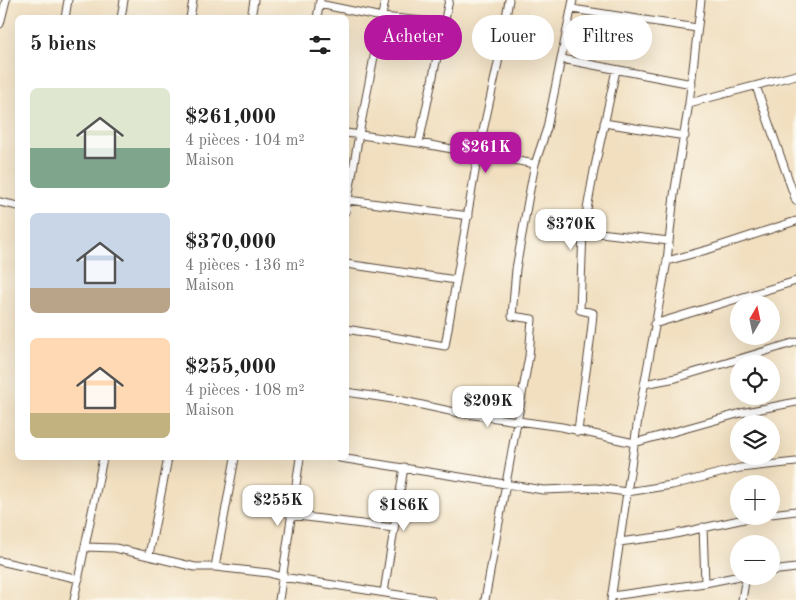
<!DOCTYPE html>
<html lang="fr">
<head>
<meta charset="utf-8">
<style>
	body { margin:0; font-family:"Old Standard TT",serif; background:#f6f6f6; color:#222; height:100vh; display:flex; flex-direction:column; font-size:19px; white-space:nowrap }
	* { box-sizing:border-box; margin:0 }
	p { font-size:16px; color:#767676 }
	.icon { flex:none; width:28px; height:28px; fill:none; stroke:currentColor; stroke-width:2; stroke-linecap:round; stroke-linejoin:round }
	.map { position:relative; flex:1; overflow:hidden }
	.sheet { position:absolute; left:15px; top:15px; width:334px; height:445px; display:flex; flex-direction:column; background:#fff; border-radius:8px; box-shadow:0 5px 20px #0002 }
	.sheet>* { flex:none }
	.banner { position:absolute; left:364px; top:15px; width:356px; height:45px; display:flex; gap:10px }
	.needle { width:32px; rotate:9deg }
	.fabs { position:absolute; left:730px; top:295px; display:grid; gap:10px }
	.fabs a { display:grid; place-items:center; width:50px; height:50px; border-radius:50%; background:#fff; box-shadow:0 5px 20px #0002; font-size:25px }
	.price { position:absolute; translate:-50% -42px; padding:0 11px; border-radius:10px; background:#fff; color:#222; font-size:16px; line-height:32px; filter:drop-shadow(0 1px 2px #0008) }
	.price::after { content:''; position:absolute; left:50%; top:30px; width:15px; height:11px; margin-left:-8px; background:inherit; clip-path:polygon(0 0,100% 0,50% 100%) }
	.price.active { background:#b5179e; color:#fff }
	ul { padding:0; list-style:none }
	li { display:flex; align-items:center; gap:15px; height:125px; padding:0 15px }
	li span { display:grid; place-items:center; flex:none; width:140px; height:100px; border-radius:8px; color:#555 }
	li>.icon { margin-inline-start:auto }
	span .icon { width:60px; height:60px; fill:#fffc; stroke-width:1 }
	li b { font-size:21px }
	h2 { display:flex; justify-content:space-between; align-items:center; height:60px; padding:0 15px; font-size:21px }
	.chip { padding:0 18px; border-radius:22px; background:#fff; box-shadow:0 5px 20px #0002; font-size:18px; line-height:45px }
	.chip.active { background:#b5179e; color:#fff }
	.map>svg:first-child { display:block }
</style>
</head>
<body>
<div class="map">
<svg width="796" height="600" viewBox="0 0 796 600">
	<rect width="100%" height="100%" fill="#fbf7ec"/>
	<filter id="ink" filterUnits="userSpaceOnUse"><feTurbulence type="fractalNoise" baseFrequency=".02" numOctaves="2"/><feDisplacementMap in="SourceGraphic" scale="10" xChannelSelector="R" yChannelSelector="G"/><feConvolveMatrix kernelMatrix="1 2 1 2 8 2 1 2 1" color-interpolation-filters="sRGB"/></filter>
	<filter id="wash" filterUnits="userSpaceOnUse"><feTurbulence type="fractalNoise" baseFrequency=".0096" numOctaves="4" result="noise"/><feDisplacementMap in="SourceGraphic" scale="20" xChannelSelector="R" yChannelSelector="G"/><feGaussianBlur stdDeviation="1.12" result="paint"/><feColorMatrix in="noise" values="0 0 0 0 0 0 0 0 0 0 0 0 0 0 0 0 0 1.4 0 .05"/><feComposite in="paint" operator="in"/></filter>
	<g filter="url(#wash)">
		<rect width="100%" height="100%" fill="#f1dfc0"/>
	</g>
	<g filter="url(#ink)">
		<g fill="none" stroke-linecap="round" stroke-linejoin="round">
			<g stroke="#564536" stroke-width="9">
				<path id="street" d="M319,4L382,17L424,21L444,24
					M572,9L697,28
					M65,18L68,0
					M121,18L124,0
					M190,18L193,0
					M251,18L254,0
					M317,18L320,1
					M0,24L6,0
					M562,59L692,84
					M756,86L796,201
					M689,103L796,75
					M604,123L685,136
					M346,133L419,143L535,164
					M419,143L449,0
					M348,200L469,216
					M0,202L18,206
					M346,211L359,134L385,0
					M583,231L669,241
					M667,261L710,249L796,221
					M346,264L456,280
					M654,324L796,281
					M346,329L445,346L478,154L498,63L509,0
					M644,384L676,378L796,342
					M346,392L399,400L459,413L562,427L634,443L741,413L796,402
					M578,432C582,392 590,353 593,313L580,310L583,231L594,171L616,70
					M340,458L543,490L596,488L627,492L672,485L740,468L796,462
					M771,514L796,511
					M290,515L394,528
					M703,527L705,583
					M619,542L666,536L758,516
					M85,547L115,548L195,567H215L269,573L282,577L431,600
					M149,555L168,458
					M0,561L79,579
					M215,567L235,458
					M771,571L796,568
					M384,592L404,467
					M612,596L705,583L740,576
					M74,600L103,458
					M279,600L300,458
					M485,600L529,356L532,319L512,316L516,269L529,195L535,164L547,128L573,0
					M611,600L638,419L667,261L674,195L689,103L701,0
					M742,600L746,576"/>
			</g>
			<use href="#street" stroke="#fff" stroke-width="7"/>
		</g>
	</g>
</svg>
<div class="fabs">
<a><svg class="needle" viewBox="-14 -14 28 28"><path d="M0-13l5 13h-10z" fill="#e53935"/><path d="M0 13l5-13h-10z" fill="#767676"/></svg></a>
<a><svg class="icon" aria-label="locate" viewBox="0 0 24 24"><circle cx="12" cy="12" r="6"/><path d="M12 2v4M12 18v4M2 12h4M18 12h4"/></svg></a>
<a><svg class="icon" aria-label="layers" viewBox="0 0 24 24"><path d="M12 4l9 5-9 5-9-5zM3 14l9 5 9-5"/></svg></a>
<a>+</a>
<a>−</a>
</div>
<b class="price active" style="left:486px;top:174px">$261K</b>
<b class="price" style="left:571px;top:251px">$370K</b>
<b class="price" style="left:488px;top:428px">$209K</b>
<b class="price" style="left:278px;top:527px">$255K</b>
<b class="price" style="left:404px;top:532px">$186K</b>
<div class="banner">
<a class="chip active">Acheter</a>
<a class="chip">Louer</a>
<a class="chip">Filtres</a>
</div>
<section class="sheet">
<h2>5 biens<svg class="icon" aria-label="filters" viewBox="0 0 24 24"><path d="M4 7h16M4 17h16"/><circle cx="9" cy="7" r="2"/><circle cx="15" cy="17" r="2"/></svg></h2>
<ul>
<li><span style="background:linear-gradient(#dfe7d0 60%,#7fa58c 0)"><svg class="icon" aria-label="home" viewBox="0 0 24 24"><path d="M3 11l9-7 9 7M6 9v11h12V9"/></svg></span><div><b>$261,000</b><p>4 pièces · 104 m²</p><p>Maison</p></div></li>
<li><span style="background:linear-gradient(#c9d6e8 75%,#b9a48a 0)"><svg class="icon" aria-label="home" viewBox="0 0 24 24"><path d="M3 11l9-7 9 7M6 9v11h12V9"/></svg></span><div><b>$370,000</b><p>4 pièces · 136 m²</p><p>Maison</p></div></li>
<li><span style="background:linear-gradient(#ffd9b3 75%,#c2b280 0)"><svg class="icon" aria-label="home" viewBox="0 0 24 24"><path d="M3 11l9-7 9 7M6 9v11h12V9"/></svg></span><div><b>$255,000</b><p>4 pièces · 108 m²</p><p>Maison</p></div></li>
</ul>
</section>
</div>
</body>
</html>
